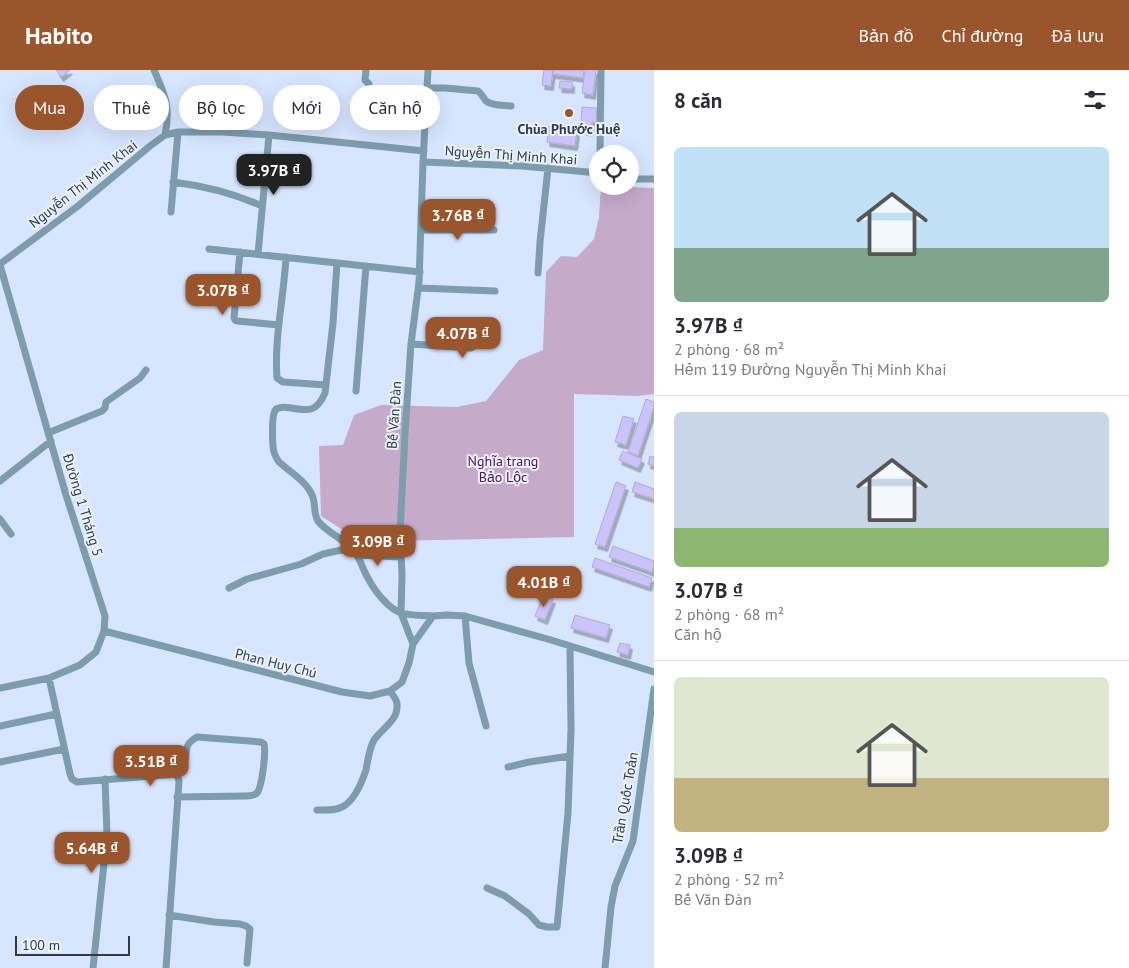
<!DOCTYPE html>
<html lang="vi">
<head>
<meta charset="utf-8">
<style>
	body { margin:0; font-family:"PT Sans",sans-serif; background:#f7f7f7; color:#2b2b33; height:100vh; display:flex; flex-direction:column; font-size:19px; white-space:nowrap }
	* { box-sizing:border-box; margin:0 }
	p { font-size:16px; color:#7c7c81 }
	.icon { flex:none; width:28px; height:28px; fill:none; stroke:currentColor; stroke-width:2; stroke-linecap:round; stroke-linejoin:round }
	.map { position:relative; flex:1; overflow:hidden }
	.panel { display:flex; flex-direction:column; background:#fff; width:475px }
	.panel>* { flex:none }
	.top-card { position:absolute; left:15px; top:15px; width:475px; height:45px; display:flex; gap:10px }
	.controls { position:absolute; left:589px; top:75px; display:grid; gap:10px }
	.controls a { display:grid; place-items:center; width:50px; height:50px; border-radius:50%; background:#fff; box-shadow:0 5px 20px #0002; font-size:25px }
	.scale { position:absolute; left:15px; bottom:12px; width:115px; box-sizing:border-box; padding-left:5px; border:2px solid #323a46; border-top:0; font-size:14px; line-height:18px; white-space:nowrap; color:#323a46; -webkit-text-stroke:4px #ebf2ff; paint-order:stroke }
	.price { position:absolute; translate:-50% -42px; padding:0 11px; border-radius:10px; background:#9b552c; color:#fff; font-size:16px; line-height:32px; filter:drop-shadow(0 1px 2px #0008) }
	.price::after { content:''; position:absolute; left:50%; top:30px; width:15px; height:11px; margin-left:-8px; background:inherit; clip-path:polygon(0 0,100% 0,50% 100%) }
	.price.current { background:#222; color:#fff }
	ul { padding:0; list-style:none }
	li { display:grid; align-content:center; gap:10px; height:265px; padding:0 20px }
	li+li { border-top:1px solid #e1e1e2 }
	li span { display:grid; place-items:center; height:155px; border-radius:8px; color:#555 }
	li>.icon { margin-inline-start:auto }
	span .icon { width:90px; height:90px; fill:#fffc; stroke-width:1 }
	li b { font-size:21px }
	h2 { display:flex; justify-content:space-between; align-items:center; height:60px; padding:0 20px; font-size:21px }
	.chip { padding:0 18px; border-radius:22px; background:#fff; box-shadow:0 5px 20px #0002; font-size:18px; line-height:45px }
	.chip.current { background:#9b552c; color:#fff }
	header { display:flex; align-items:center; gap:30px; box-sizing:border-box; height:70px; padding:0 25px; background:#9b552c; color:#fff }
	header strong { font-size:24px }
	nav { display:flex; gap:28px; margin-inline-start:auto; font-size:18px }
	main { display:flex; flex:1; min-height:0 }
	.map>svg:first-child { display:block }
</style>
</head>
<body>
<header>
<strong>Habito</strong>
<nav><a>Bản đồ</a><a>Chỉ đường</a><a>Đã lưu</a></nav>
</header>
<main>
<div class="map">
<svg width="654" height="898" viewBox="0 0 654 898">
	<defs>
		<filter id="shadow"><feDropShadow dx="2.5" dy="4.5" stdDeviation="0" flood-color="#0004"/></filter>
	</defs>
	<rect width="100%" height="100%" fill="#d7e5fe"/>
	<path fill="#c6aacc" d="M601,116L654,118V324L637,326L574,324V467L390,471L354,467L321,446L319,376L343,375L354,345L381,335L457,337L486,331L519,290L543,280L546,202L561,186L577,187L594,169L599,147Z"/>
	<path fill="#cbc3fa" stroke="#b0accd" filter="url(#shadow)" d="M57,0H70L61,7L57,1Z
		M544,0H553L551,16L542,15Z
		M553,0H579L584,1L583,8L553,4Z
		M585,0H596L593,25L582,23Z
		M560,11L572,12V19L559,18Z
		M582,37L597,38L596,52H592L591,61H584V52L581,51Z
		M549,56L577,61L575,76L547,72Z
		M646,329L654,332V337L638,386L628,382Z
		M623,346L634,349L626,375L615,372Z
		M623,381L642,389L638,398L619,390Z
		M650,386L654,387V396L648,394Z
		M616,412L626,416L605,477L595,474Z
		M635,412L654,419V429L632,422Z
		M613,476L654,491V496L652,502L609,487Z
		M595,488L652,508L649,517L592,497Z
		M543,526L553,529L545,550L535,546Z
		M575,545L610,555L606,568L571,558Z
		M620,573L630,575L628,585L617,582Z"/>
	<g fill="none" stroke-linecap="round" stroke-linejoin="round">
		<path stroke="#7d9cac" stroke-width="7" d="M154,0C165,25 171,37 165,65
			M366,0L365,10L369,14L371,22L374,23L426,29
			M427,18H445L478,21C482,24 483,27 486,31C492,36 504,35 511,36
			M600,84L601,0
			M423,92L522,96L598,103
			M630,109H654
			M173,112C205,116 233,123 262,136
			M171,142L178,62
			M421,160H494
			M209,179L420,202
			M240,182L234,248L235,250L237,251L279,255
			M258,184L269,65
			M286,187C284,227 274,268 277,308L283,312L326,315
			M337,193L333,253L325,323C317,342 309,341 291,338C287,338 283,336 279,338C277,338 275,340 274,343C272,349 272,376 274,382C275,386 277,389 279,392C290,402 306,411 312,425C316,433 313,443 318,451C328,464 346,469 356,484C361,491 363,500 368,508C374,520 389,540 402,543C412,546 423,545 433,546L413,574L401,543L402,505L400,463L405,363L411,274L419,212L423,92L428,0
			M0,194L78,136L150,76L165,65L178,62H222L269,65L424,81
			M0,195L66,425L105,546L104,561L96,582L80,595L49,608L0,618
			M538,203L540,172L548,98
			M419,218L495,221
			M411,274L471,278L477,274L478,254
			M356,321L366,196
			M48,363L102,341L105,338L106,332L140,308L146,300
			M0,411L51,371
			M0,449L11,464
			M357,485L401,487
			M229,518L247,509L301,494L323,484L351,478
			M433,546L447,545L465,546L551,570L654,602
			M465,546L469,593L486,656
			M104,561L342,622L370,626L390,621L402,612L409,593L413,574
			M49,608L70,704L72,709L77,712L177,704L179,711L166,898
			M0,656L56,644
			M0,692L64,679
			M508,697L529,692L570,686
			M177,704C179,700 183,696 184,692C189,679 182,676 197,667L261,672L264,674C266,683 262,717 257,723C254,726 250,726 246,726L177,727
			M317,740C325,740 336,741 344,736C355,729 362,712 366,700C368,690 369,679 374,670C380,661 394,652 396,643C399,633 396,629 390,621
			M487,818L505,826L529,844L539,855L547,857H557L568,743L571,660L570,576
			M169,845L214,852L240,854L246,856L250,859L247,893
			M93,898L107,765L105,709
			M605,898L611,837L615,816L633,771L654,619"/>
	</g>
	<circle fill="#9b552c" stroke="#ebf2ff" stroke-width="2" cx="569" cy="43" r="5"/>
	<g text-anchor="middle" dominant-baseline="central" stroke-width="4" stroke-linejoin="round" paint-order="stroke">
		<g font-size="14" font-weight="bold" fill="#323a46" stroke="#ebf2ff">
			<text x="569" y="59">Chùa Phước Huệ</text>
		</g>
		<g font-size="14" fill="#323a46" stroke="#ebf2ff">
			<text transform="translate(511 85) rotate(4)">Nguyễn Thị Minh Khai</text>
			<text transform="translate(83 114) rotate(-38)">Nguyễn Thị Minh Khai</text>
			<text transform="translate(394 345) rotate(-86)">Bế Văn Đàn</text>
			<text transform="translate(83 435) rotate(73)">Đường 1 Tháng 5</text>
			<text transform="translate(276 593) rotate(14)">Phan Huy Chú</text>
			<text transform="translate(625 728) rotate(-80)">Trần Quốc Toản</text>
		</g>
		<g font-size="14" fill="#4d1458" stroke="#ebf2ff">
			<text x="503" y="391">Nghĩa trang<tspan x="503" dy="16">Bảo Lộc</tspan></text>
		</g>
	</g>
</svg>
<div class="controls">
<a><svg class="icon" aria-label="locate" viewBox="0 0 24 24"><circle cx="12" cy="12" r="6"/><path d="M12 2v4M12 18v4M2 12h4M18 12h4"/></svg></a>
</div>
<div class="scale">100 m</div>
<b class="price current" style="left:274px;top:126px">3.97B ₫</b>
<b class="price" style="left:458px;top:171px">3.76B ₫</b>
<b class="price" style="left:223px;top:246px">3.07B ₫</b>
<b class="price" style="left:463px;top:289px">4.07B ₫</b>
<b class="price" style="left:378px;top:497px">3.09B ₫</b>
<b class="price" style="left:544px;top:538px">4.01B ₫</b>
<b class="price" style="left:151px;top:717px">3.51B ₫</b>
<b class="price" style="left:92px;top:804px">5.64B ₫</b>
<div class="top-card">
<a class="chip current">Mua</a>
<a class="chip">Thuê</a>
<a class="chip">Bộ lọc</a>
<a class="chip">Mới</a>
<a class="chip">Căn hộ</a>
</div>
</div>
<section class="panel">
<h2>8 căn<svg class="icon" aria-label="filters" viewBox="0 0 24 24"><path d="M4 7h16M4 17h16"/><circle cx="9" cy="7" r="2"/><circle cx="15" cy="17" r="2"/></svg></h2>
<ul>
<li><span style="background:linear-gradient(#bfe0f5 65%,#7fa58c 0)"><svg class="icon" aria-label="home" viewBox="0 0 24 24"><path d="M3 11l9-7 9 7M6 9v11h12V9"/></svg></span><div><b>3.97B ₫</b><p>2 phòng · 68 m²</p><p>Hẻm 119 Đường Nguyễn Thị Minh Khai</p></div></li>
<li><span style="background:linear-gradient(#c9d6e8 75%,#8fb573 0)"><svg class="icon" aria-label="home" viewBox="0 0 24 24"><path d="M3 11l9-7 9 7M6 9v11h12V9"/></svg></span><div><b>3.07B ₫</b><p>2 phòng · 68 m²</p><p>Căn hộ</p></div></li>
<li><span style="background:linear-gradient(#dfe7d0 65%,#c2b280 0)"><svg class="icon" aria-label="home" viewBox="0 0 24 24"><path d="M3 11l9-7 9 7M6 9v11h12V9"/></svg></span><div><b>3.09B ₫</b><p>2 phòng · 52 m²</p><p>Bế Văn Đàn</p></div></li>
</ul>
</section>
</main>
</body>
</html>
